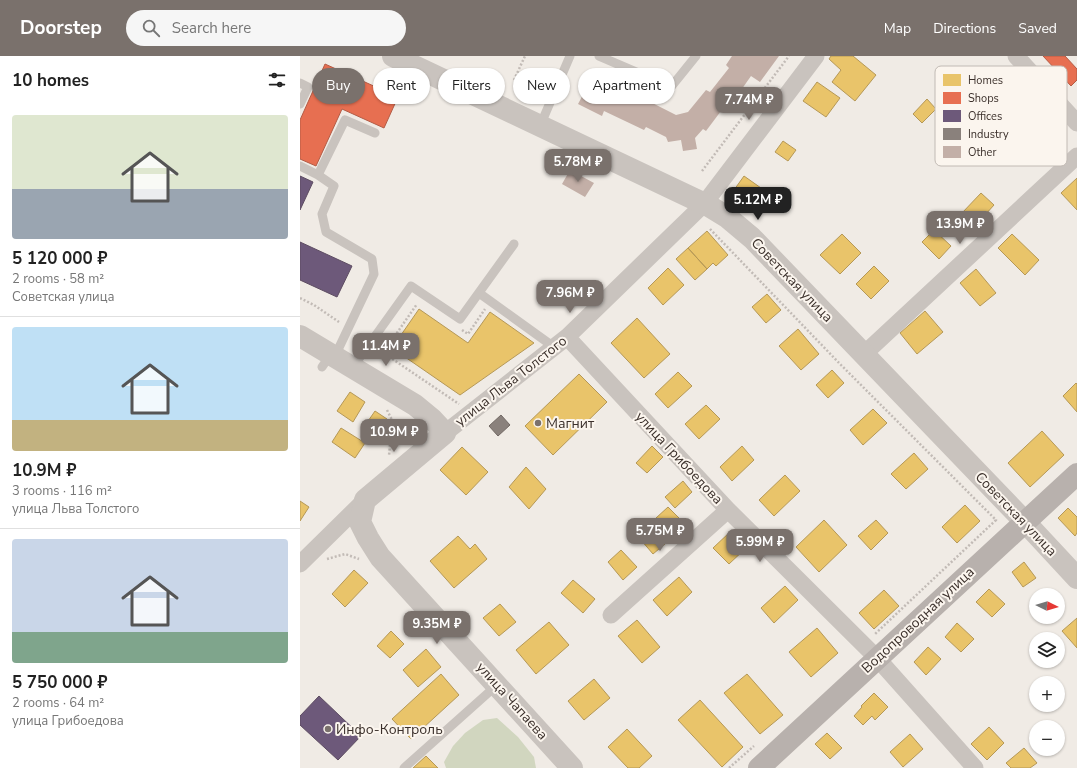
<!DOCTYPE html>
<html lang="en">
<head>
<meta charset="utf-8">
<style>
	body { margin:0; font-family:"Nunito Sans",sans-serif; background:#f6f6f6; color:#222; height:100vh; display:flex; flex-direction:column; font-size:15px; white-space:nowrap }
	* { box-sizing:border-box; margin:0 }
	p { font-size:13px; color:#767676 }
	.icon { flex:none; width:22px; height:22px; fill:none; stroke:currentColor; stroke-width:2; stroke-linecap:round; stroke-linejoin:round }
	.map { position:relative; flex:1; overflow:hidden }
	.side { display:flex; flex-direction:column; background:#fff; width:300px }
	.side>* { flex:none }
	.hud { position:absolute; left:12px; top:12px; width:380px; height:36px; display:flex; gap:8px }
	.needle { width:26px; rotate:95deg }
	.tools { position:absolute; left:729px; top:532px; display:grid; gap:8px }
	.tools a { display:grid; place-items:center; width:36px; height:36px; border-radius:50%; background:#fff; box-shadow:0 1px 3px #0004; font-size:20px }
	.price { position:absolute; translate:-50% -34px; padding:0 9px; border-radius:8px; background:#7a716c; color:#fff; font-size:13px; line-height:26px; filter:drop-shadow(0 1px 2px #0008) }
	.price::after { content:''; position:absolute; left:50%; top:24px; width:12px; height:9px; margin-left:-6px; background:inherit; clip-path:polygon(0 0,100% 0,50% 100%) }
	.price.selected { background:#222; color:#fff }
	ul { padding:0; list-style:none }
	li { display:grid; align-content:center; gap:8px; height:212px; padding:0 12px }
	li+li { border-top:1px solid #e0e0e0 }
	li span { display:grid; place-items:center; height:124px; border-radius:4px; color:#555 }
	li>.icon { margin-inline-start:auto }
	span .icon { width:72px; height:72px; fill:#fffc; stroke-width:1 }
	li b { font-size:17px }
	h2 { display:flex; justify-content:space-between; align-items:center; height:48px; padding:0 12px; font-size:17px }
	.tag { padding:0 14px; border-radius:18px; background:#fff; box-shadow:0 1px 3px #0004; font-size:14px; line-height:36px }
	.tag.selected { background:#7a716c; color:#fff }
	header { display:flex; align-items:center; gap:24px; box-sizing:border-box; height:56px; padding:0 20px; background:#7a716c; color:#fff }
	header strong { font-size:19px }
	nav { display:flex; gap:22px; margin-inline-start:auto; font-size:14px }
	.search { width:280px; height:36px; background:#f6f6f6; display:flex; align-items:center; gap:10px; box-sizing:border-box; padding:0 14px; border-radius:22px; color:#767676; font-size:15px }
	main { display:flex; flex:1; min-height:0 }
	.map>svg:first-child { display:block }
</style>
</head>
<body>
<header>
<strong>Doorstep</strong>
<div class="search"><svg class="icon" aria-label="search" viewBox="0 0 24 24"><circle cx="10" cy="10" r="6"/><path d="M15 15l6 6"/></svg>Search here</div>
<nav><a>Map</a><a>Directions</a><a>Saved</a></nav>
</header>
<main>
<section class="side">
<h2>10 homes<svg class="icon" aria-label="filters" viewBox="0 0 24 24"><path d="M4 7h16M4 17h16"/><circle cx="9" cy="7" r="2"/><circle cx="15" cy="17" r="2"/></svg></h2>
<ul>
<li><span style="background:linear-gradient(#dfe7d0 60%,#9aa5b1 0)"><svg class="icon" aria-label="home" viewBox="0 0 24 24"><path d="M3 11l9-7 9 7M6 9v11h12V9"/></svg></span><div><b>5 120 000 ₽</b><p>2 rooms · 58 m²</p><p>Советская улица</p></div></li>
<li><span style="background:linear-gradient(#bfe0f5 75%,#c2b280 0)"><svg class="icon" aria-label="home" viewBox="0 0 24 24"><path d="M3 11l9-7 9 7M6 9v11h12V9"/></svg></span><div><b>10.9M ₽</b><p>3 rooms · 116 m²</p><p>улица Льва Толстого</p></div></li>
<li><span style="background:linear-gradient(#c9d6e8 75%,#7fa58c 0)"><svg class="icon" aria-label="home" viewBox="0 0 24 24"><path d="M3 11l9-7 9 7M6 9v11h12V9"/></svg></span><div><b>5 750 000 ₽</b><p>2 rooms · 64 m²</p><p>улица Грибоедова</p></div></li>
</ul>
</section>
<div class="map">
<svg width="777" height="712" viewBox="0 0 777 712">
	<rect width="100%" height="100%" fill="#f0ebe5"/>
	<path fill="#d1d6bf" d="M197,662L218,681L234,701L236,712H146L144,706L153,690L165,677L183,664Z"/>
	<path fill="#e9c46a" stroke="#b59857" d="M531,0H553L576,19L555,45L532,26L541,14L529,3Z
		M517,26L540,42L526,61L503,45Z
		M627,43L636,53L622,67L613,58Z
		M483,85L496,94L488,105L475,96Z
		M444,120L461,132L450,146L434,134Z
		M777,122V154L761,137Z
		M681,137L694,149L676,169L662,157Z
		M634,174L651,190L639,203L622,186Z
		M407,175L428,199L416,210L413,207L407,213L388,192Z
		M542,178L561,197L540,218L520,199Z
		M712,178L739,204L725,219L698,192Z
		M388,192L407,213L395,224L376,203Z
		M574,210L589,225L571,243L556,228Z
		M368,212L384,229L363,249L348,232Z
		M676,213L696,237L680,250L660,227Z
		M467,238L481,254L466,267L452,251Z
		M119,253L168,287L190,256L234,287L160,339L92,292Z
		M625,255L643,276L617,298L600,277Z
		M337,262L370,298L344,322L311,287Z
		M498,273L519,298L501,314L479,290Z
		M532,314L544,327L528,342L516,329Z
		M378,316L392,330L368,352L355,338Z
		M279,318L307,346L253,399L225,370Z
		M776,327L777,328V356L763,340Z
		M50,336L65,346L53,366L37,355Z
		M406,349L420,363L399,383L385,368Z
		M573,353L587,367L563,389L550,374Z
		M75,355L87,363L76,379L64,371Z
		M41,372L65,387L55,402L32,386Z
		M742,375L764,399L730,431L708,407Z
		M352,390L363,401L347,417L336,407Z
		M442,390L454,404L432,425L420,411Z
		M162,391L188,416L166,439L140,414Z
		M614,397L628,413L606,433L591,418Z
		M226,411L246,433L229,453L209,431Z
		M485,419L500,435L474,460L459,444Z
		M383,425L392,436L375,452L365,441Z
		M0,445L9,451L0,465Z
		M665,449L680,465L657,487L642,471Z
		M368,451L388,471L376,482L356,462Z
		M768,452L777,461V477L775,480L758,462Z
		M524,464L547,489L519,516L496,491Z
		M576,464L588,477L571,494L558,480Z
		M349,466L366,487L353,498L335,477Z
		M430,476L446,492L429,508L413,492Z
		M158,480L170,493L175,488L187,503L154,532L130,505Z
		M321,494L337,511L323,524L308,506Z
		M724,506L736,522L723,531L712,516Z
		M54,514L68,527L45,551L32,538Z
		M379,521L392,536L367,560L353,544Z
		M273,524L295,543L283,557L261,537Z
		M485,530L498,544L474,567L461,552Z
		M689,533L705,548L692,561L676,546Z
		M584,534L599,550L574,573L559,557Z
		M200,548L216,566L199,580L183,562Z
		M777,562V592L762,575Z
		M337,564L360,591L342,607L318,580Z
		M249,566L269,589L236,618L216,594Z
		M657,567L674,583L661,596L645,581Z
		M517,572L538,597L511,621L489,596Z
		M91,575L104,588L90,602L77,590Z
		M628,591L641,603L626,619L614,606Z
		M126,593L141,611L118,631L103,614Z
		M141,618L159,639L111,683L92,663Z
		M447,618L483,659L460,678L424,637Z
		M294,623L310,642L284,664L268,645Z
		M574,637L588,651L575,664L572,660L563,669L554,660L562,651L561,650Z
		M400,644L443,691L422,711L378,664Z
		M689,671L704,687L687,704L671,688Z
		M327,673L352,700L339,712H328L308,691Z
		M527,677L542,692L530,703L515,688Z
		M610,678L623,693L603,711L590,696Z
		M724,692L737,707L730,712H711L706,707Z
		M126,700L138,712H113Z"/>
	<path fill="#e76f51" stroke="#b35c46" d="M743,0H765L777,13V24L771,30Z
		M25,8L98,41L84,72L42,53L16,110L0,103V64Z"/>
	<path fill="#6d597a" stroke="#5e4d62" d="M0,120L13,126L0,154Z
		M0,186L52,210L37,241L0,224Z
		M19,640L61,680L38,704L0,669V660Z"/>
	<path fill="#8a817c" stroke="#726964" d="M201,359L210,369L198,380L189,370Z"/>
	<path fill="#c3afa7" d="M432,0H479L460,26L451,20L425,57L421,55L406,75L403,73L395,82L397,93L383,95L381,84L368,86L366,81L346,71L344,74L304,55L302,60L278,48L293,20L304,26L305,23L376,59L388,56L406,34L410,36L429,12L426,9Z
		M270,114L294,127L285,141L262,128Z"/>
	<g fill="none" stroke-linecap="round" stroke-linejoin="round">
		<path stroke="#c2bbb6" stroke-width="2.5" stroke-dasharray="2 2" stroke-linecap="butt" d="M214,24L225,0
			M402,115L489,0
			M410,173L541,309L696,464L575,578
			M0,242L14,249L39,266
			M162,274L168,278L185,253
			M79,294L159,348
			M83,297L117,248
			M87,354L92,364L89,400
			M27,503L45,498L59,503
			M429,712L454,690"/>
		<path stroke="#c9c3be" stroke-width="9" d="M299,0L371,31L396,0
			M0,27L8,31L0,48
			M240,70L270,0
			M0,110L18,119L45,64L75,77
			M18,119L34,130L22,158L26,176L72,203L74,218L35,300
			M179,237L254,291
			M22,311L31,298
			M53,311L111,230L160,263L214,188
			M104,712L197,629"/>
		<path stroke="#c9c3be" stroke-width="17" d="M716,0L777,67
			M267,281L428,454L577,602L675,712
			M563,299L777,100
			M145,377L267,281L404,148L516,0
			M0,508L65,444
			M311,559L428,454"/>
		<path stroke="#c9c3be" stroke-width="22" d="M93,0L409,150L427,161L452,182L725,466L777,522
			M0,280L115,349L132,363L145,377L65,444L60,466L68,482L80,501L272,712"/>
		<path stroke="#b8b1ad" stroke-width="22" d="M459,712L777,418"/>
	</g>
	<g fill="#7a716c" stroke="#fbf5ee" stroke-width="1.5">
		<circle cx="238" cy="367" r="4"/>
		<circle cx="28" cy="673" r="4"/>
	</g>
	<g text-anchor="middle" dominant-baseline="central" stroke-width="4" stroke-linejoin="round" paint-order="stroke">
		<g font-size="14" fill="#3b302b" stroke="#fbf5ee">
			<text transform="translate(492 224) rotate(46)">Советская улица</text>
			<text transform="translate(211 325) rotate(-38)">улица Льва Толстого</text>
			<text transform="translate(379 402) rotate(47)">улица Грибоедова</text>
			<text transform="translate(716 458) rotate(46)">Советская улица</text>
			<text transform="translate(618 564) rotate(-43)">Водопроводная улица</text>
			<text transform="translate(212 645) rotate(48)">улица Чапаева</text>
		</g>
		<g font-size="14" fill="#3b302b" stroke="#fbf5ee" text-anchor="start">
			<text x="246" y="367">Магнит</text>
			<text x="36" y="673">Инфо-Контроль</text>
		</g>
	</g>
	<rect x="635" y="10" width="132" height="100" rx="6" fill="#fbf5ee" stroke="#c1bab4" stroke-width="1"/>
	<rect x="643" y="18" width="18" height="12" fill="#e9c46a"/>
	<rect x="643" y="36" width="18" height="12" fill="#e76f51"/>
	<rect x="643" y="54" width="18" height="12" fill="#6d597a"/>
	<rect x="643" y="72" width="18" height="12" fill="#8a817c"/>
	<rect x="643" y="90" width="18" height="12" fill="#c3afa7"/>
	<g font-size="11" fill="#3b302b">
		<text x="668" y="28">Homes</text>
		<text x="668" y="46">Shops</text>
		<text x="668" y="64">Offices</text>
		<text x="668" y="82">Industry</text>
		<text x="668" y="100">Other</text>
	</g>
</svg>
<div class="tools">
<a><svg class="needle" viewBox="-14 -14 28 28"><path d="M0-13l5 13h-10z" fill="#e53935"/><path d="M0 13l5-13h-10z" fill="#767676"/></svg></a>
<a><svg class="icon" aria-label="layers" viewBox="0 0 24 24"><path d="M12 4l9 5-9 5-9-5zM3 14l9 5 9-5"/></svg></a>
<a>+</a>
<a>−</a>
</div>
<b class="price" style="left:449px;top:65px">7.74M ₽</b>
<b class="price" style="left:278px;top:127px">5.78M ₽</b>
<b class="price selected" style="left:458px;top:165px">5.12M ₽</b>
<b class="price" style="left:660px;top:189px">13.9M ₽</b>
<b class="price" style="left:270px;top:258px">7.96M ₽</b>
<b class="price" style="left:86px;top:311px">11.4M ₽</b>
<b class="price" style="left:94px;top:397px">10.9M ₽</b>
<b class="price" style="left:360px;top:496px">5.75M ₽</b>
<b class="price" style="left:460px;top:507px">5.99M ₽</b>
<b class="price" style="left:137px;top:589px">9.35M ₽</b>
<div class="hud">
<a class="tag selected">Buy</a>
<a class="tag">Rent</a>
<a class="tag">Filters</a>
<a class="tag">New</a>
<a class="tag">Apartment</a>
</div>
</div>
</main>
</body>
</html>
